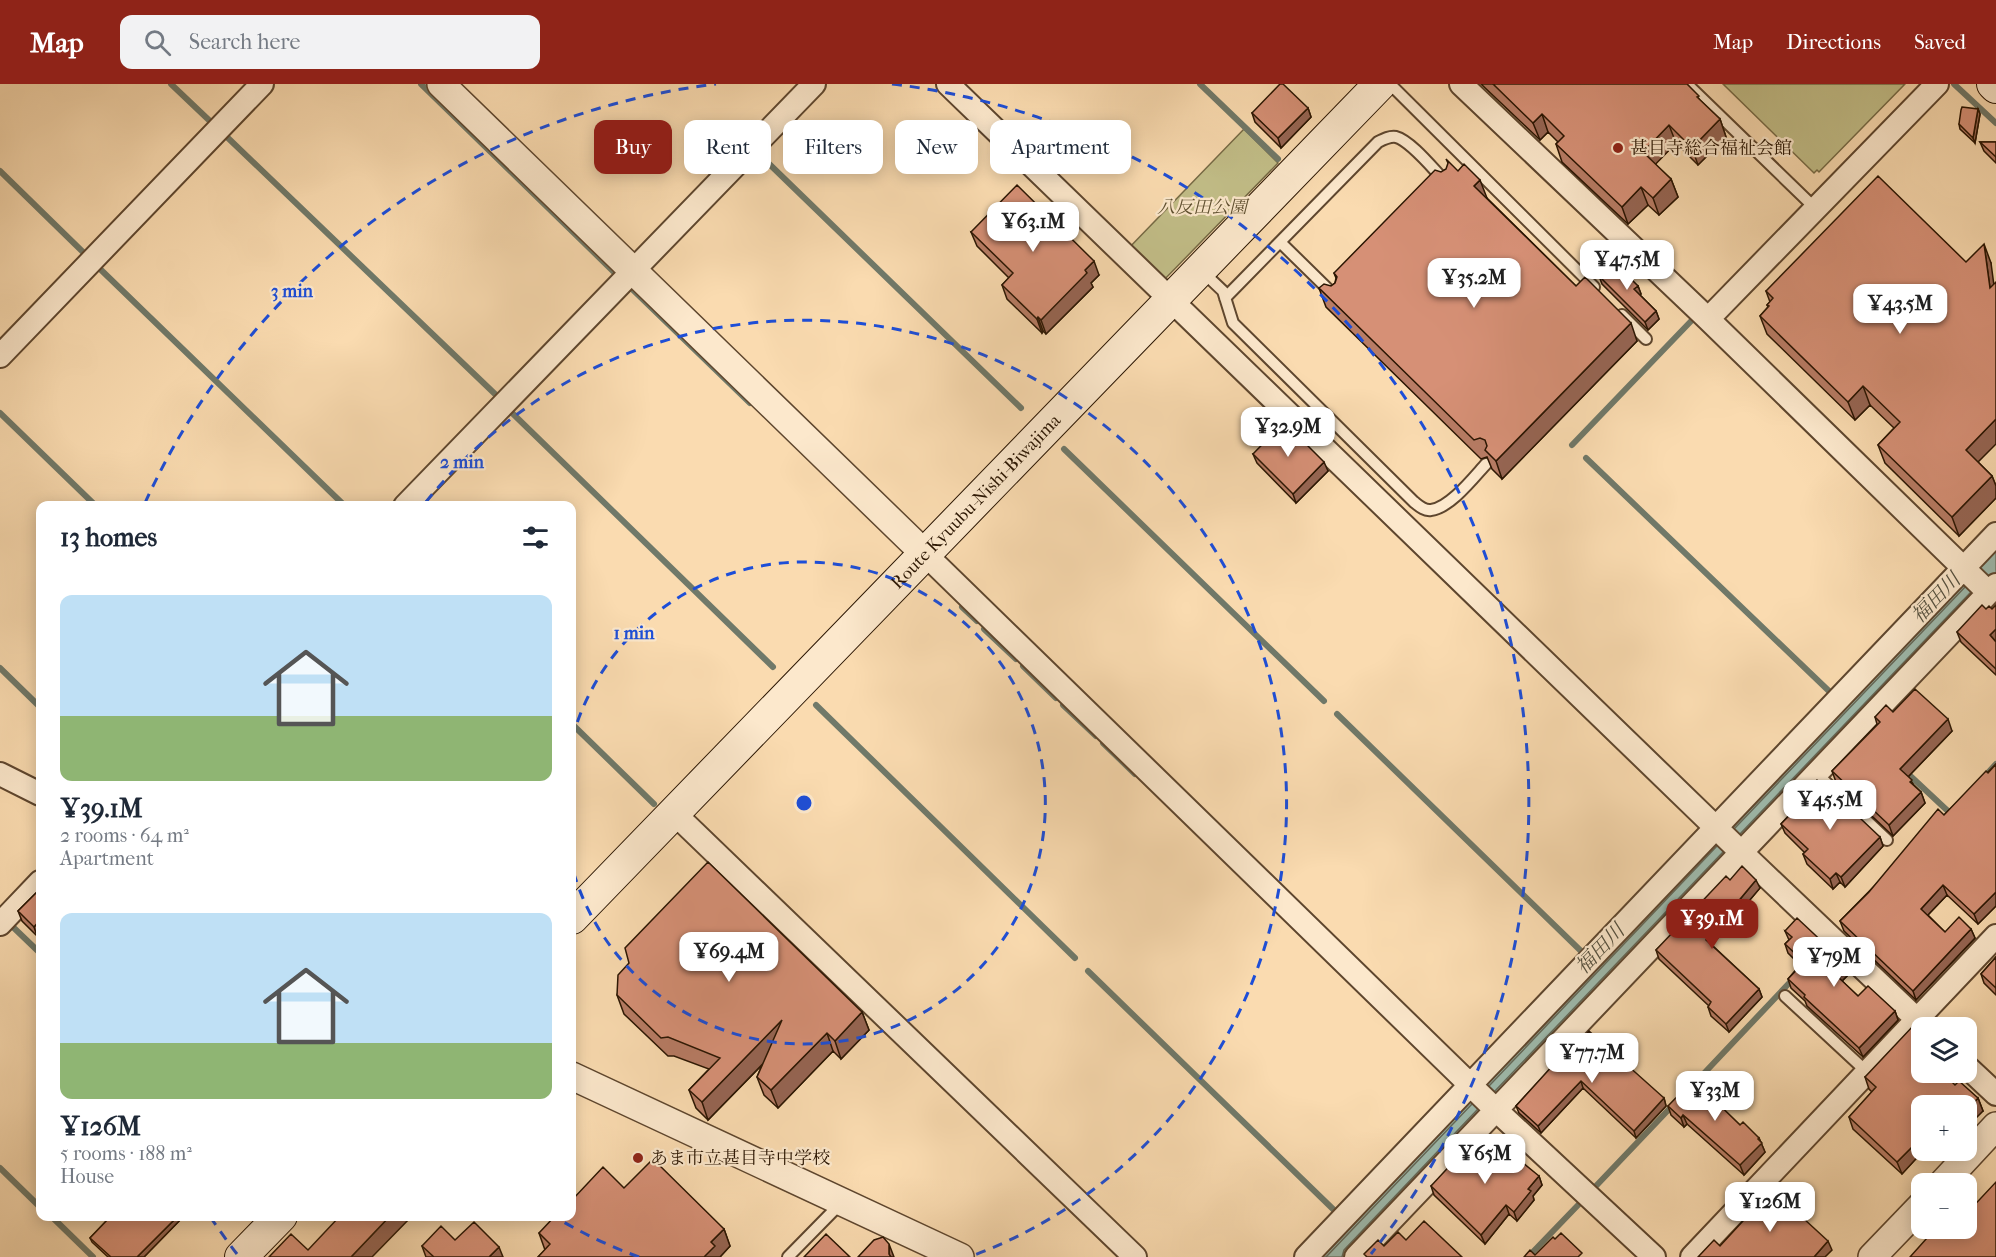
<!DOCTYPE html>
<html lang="en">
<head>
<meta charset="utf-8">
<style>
	body { margin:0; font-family:"IM FELL French Canon","Noto Serif JP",serif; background:#f2f2f3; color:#1f2937; height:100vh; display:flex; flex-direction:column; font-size:22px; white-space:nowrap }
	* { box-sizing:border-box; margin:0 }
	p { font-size:20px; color:#747a83 }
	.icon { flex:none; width:33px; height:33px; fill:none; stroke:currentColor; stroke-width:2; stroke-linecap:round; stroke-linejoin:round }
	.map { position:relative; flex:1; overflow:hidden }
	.drawer { position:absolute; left:36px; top:417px; width:540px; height:720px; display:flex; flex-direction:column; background:#fff; border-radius:12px; box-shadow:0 3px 15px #0003 }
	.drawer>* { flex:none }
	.hud { position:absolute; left:594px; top:36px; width:570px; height:54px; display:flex; gap:12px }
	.tools { position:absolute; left:1911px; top:933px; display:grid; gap:12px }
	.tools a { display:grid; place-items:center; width:66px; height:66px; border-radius:12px; background:#fff; box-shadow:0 3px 15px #0003; font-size:30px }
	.price { position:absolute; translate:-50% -51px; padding:0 14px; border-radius:12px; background:#fff; color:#222; font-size:20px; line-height:39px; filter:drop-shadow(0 2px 3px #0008) }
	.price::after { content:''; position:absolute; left:50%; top:36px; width:18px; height:14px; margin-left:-9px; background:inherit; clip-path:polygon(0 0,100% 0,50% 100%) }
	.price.active { background:#8f2418; color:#fff }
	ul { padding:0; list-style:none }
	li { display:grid; align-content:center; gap:12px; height:318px; padding:0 24px }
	li span { display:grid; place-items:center; height:186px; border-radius:12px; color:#555 }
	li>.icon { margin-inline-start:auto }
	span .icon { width:108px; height:108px; fill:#fffc; stroke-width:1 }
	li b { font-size:26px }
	h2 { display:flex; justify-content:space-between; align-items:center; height:72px; padding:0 24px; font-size:26px }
	.pill { padding:0 21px; border-radius:12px; background:#fff; box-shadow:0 3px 15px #0003; font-size:21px; line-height:54px }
	.pill.active { background:#8f2418; color:#fff }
	header { display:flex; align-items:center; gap:36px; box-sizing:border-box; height:84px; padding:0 30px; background:#8f2418; color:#fff }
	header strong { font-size:28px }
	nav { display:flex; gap:33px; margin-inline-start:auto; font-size:21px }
	.search { width:420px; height:54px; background:#f2f2f3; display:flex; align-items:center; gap:15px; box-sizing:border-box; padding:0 21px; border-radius:12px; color:#747a83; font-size:22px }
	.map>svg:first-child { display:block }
</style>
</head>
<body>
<header>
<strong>Map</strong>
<div class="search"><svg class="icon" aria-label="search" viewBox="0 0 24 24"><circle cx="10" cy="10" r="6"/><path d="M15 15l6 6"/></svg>Search here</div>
<nav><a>Map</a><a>Directions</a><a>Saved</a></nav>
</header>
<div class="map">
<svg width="1996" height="1173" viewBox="0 0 1996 1173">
	<rect width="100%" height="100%" fill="#fadbb0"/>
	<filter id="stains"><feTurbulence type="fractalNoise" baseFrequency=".00333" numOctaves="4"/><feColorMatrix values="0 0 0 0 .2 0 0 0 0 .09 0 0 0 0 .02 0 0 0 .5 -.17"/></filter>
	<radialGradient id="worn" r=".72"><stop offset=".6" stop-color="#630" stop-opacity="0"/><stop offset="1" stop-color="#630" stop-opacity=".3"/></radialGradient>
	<path fill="#c2be88" stroke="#766a45" stroke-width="1.5" d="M1723,0H1905L1819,88L1817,86L1814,89Z
		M1244,45L1278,79L1160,200L1126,167Z"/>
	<path fill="#9ebbae" stroke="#707969" stroke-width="1.5" d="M1996,462V491L1345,1173H1318Z"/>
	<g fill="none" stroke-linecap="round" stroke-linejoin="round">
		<path stroke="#646858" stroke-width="1.5" d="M1735,744L1965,503
			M1740,750L1970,509
			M1489,1002L1717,762
			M1495,1007L1723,768
			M1326,1173L1472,1020
			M1342,1173L1344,1166L1477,1026"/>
		<path stroke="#707969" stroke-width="6" d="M171,0L212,39
			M421,0L617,191
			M1200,0L1278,75
			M1954,0L1996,39
			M228,54L495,310
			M762,73L1021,324
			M0,87L87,172
			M98,183L345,422
			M626,203L628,201L750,319
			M508,325L773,583
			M0,329L96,422
			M1572,361L1695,233L1694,232
			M1064,365L1324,617
			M1586,374L1831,609
			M962,523L977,537
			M984,545L1016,575
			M1023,582L1056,614
			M0,584L40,623
			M816,621L1075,874
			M1063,621L1096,652
			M1337,630L1582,868
			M572,640L654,720
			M1103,659L1135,690
			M1904,686L1950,729L1947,732
			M1984,693L1996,680
			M14,844L40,869
			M1088,887L1335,1127
			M1693,1001L1793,895
			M0,1084L40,1123
			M1595,1103L1673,1021
			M51,1132L93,1173
			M1528,1173L1581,1118"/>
		<g stroke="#5e462e" stroke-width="14">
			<path id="service" d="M1390,0L1594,203
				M1687,0L1816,125
				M1280,158L1333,210
				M1203,188L1223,207L1233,239L1414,418C1419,422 1424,427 1431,426C1450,424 1474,393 1486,380
				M1225,214L1378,58C1384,55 1390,52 1396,53C1411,57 1434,86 1444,96
				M1622,231L1646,255
				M1816,689L1887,756
				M1785,912L1867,988
				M788,1173L840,1120"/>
		</g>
		<g stroke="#5e462e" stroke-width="26">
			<path id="minor" d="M948,0L1741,768L1926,944
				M1461,0L1708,235L1988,508
				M1708,235L1937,0
				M0,272L262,0
				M405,422L814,0
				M925,470L1496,1026L1654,1173
				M0,690L40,710
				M674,729L1135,1173
				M0,840L40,798
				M1966,982L1996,1010
				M1306,1173L1996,450
				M1356,1173L1996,501
				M1692,1173L1996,852"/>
		</g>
		<g stroke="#5e462e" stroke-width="30">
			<path id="tertiary" d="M441,0L925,470
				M572,992L960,1173
				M1942,1100L1996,1042
				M1872,1173L1922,1121"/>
		</g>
		<g stroke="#2a1502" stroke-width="34">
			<g id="secondary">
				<path d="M1993,0L1996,3"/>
				<path id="s1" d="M572,834L1380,0"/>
				<path d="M241,1173L281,1132"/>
			</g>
		</g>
		<use href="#service" stroke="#fce8cc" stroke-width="10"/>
		<use href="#minor" stroke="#fce8cc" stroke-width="22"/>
		<use href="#tertiary" stroke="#fce8cc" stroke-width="27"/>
		<use href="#secondary" stroke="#fce8cc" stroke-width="32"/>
	</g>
	<path fill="#b87c65" stroke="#2a1502" stroke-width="1.5" d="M1481,0H1687L1700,16L1720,35L1726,53L1698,81L1676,59L1655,80L1671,95L1678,113L1659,131L1648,121L1628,140L1562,78L1556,60L1558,58L1548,48L1540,56Z
		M1308,24L1311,33L1281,64L1255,38L1252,29Z
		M1978,25L1980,30L1975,59L1960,45L1959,40Z
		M1980,58H1996V79L1984,67Z
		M1487,114L1576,202L1637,257L1502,395L1492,385L1487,373L1481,375L1326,223L1319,204L1331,202L1335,199L1336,194L1334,189Z
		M971,148L1099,191L1091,199L1093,203L1046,250L1043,247L1042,249L1007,215L1002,201L1009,194L977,162Z
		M1966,178L1991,179L1978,378L1992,392L1996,402V414L1959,452L1885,379L1878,361L1894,344L1870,321L1855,336L1767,250L1760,232L1768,223L1767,221L1770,218L1766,207Z
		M1599,192L1638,202L1641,210L1640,211L1656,227L1659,235L1648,246L1602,200Z
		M1253,370L1328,387L1296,419L1257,379Z
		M1996,521V591L1961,558L1957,548L1986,525H1992Z
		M1893,628L1952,647L1908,693L1914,701L1921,708L1925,719L1893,752L1836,698L1832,687L1877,640L1875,633Z
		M1996,680V822L1978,840L1947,811L1928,831L1945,848L1971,845L1975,854L1916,916L1844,847L1840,837L1944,731Z
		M1803,711L1880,753L1883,762L1845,803L1840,798L1833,805L1807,780L1803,770L1805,769L1785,749L1781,740L1804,715Z
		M1730,796L1760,804L1712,861L1759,905L1762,913L1729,948L1711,932L1708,923L1709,922L1659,875L1656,866Z
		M40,805V849L37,852L22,837L18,827Z
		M1785,847L1846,880L1849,890L1842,897L1858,912L1895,927L1898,936L1863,973L1807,922L1805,917L1791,904L1788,895L1800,881L1788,869L1785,860L1789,856Z
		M1996,873V911L1984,899L1981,890Z
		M629,879L862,928L869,946L841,975L833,967L778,1024L764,1011L757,993L762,981L708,1036L696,1024L689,1006L709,985L674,972H668L624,930L617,911Z
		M1577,960L1664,1014L1666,1022L1636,1054L1583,1004L1541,1049L1519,1029L1516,1022L1563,971L1562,967Z
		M1922,988L1955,1001L1978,1014L1983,1027L1922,1022V1066H1924L1902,1090L1853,1045L1849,1033L1872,1008L1869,1005L1865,993Z
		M1711,1013L1740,1041L1759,1054L1765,1068L1744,1091L1687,1040L1684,1043L1671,1031L1668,1022Z
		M1486,1077L1539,1092L1542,1101L1533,1112L1534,1116L1517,1137L1509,1130L1485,1160L1434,1111L1431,1102Z
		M624,1104L724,1145L730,1162L720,1173H538L545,1166L539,1149Z
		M111,1132H184L144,1173H108L92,1158L90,1154Z
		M455,1156L503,1173H426L422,1162Z"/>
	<path fill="#966553" stroke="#2a1502" stroke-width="1.5" d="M1308,24L1311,33L1281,64L1278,54Z
		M1978,25L1980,30L1975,59L1973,54Z
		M1542,30L1548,48L1540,56L1533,39Z
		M1720,35L1726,53L1698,81L1692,64Z
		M1669,41L1676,59L1650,86L1643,68Z
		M1671,95L1678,113L1659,131L1653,114Z
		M1480,96L1487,114L1481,121L1474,102Z
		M1641,103L1648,121L1628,140L1622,123Z
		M1984,160L1991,179L1996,217L1990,204Z
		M1094,177L1099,191L1091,199L1093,203L1046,250L1041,236L1085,186Z
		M1638,202L1641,210L1637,213L1634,205Z
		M1656,227L1659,235L1648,246L1645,238Z
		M1038,233L1043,247L1042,249L1037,235Z
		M1631,239L1637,257L1502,395L1496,377Z
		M1863,302L1870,321L1855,336L1848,318Z
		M1996,335V360L1972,384L1966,366Z
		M1324,378L1328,387L1296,419L1293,410Z
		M1992,392L1996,402V414L1959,452L1952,433Z
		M1996,545V558L1990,551Z
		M1948,635L1952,647L1904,697L1900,685Z
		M1921,708L1925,719L1893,752L1889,741Z
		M1880,753L1883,762L1845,803L1841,793Z
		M1836,789L1840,798L1833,805L1830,795Z
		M1756,796L1760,804L1709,864L1706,856Z
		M1943,801L1947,811L1925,834L1921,825Z
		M1996,808V822L1978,840L1974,830Z
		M40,836V849L37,852L34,843Z
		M1971,845L1975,854L1916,916L1913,907Z
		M1846,880L1849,890L1839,900L1836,891Z
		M1759,905L1762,913L1729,948L1726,940Z
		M1895,927L1898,936L1863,973L1859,964Z
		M862,928L869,946L841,975L835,957Z
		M782,936L788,954L708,1036L702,1018Z
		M827,949L833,967L778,1024L771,1006Z
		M1581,997L1583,1004L1541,1049L1538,1042Z
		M1708,1004L1712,1014L1705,1007Z
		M1664,1014L1666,1022L1636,1054L1634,1047Z
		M1978,1014L1983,1027L1966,1044V1027Z
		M1683,1031L1687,1040L1684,1043L1681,1034Z
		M1922,1053V1066H1924L1902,1090L1897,1078Z
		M1759,1054L1765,1068L1744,1091L1740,1081Z
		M1539,1092L1542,1101L1533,1112L1534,1116L1517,1137L1514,1128L1528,1105Z
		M1506,1121L1509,1130L1485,1160L1481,1151Z
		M178,1132H184L144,1173H137Z
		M390,1132H412L372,1173H351Z
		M724,1145L730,1162L720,1173H704L711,1158Z
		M1828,1157L1832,1166L1825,1173H1814Z
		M889,1160L894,1173H890L889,1170Z
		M499,1163L503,1173H489Z"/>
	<path fill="#d69076" stroke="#2a1502" stroke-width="1.5" d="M1280,0H1283L1308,24L1278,54L1252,29Z
		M1493,0H1687L1699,12L1697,13L1720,35L1692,64L1669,41L1643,68L1671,95L1653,114L1641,103L1622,123L1556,60L1564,52L1542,30L1533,39Z
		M1962,23L1978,25L1973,54L1959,40L1961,26Z
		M1980,58H1996V73Z
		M1446,75L1458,87L1464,80L1480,96L1474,102L1576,202L1585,193L1631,239L1496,377L1485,366L1487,362L1485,356L1480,354L1474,356L1319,204L1324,200L1331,202L1335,199L1337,193L1334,189L1435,86L1441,88L1446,85L1448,79Z
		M1878,92L1966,178L1984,160L1990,204L1996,198V335L1966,366L1992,392L1952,433L1878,361L1900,338L1863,302L1848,318L1760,232L1769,222L1767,221L1773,214L1766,207Z
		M1017,101L1094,177L1085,186L1087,189L1041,236L1038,233L1037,235L1002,201L1013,189L971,148Z
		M1613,177L1638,202L1634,205L1656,227L1645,238L1599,192Z
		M1284,338L1324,378L1293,410L1253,370Z
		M1982,521L1986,525L1989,522L1992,525L1996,521V545L1990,551L1996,558V585L1957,548Z
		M1915,605L1948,635L1900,685L1912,696L1910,698L1921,708L1889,741L1832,687L1880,638L1875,633L1886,621L1893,628Z
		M1996,680V808L1974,830L1943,801L1921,825L1945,848L1959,833L1971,845L1913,907L1840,837L1869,808L1938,725L1944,731L1986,687L1988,689Z
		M1817,696L1822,700L1823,699L1880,753L1841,793L1836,789L1830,795L1803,770L1808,765L1781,740L1806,714L1803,711Z
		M708,778L862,928L835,957L827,949L771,1006L757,993L782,936L702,1018L689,1006L720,974L668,953L661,954L617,911L618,891L629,879L625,864Z
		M1742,782L1756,796L1706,856L1759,905L1726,940L1708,923L1711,918L1656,866L1726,792L1730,796Z
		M40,805V836L34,843L18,827Z
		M1797,834L1846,880L1836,891L1858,912L1868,902L1895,927L1859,964L1804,913L1805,911L1788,895L1804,878L1785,860L1792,853L1785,847Z
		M1996,873V904L1981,890Z
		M1913,942L1922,945V988H1942L1955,1001L1959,997L1978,1014L1966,1027V1022H1922V1053L1897,1078L1849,1033L1876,1003L1865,993Z
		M1589,947L1664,1014L1634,1047L1581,997L1538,1042L1516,1022L1564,969L1562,967L1572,955L1577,960Z
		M1696,993L1708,1004L1705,1007L1740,1041L1743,1038L1759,1054L1758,1055L1762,1059L1740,1081L1683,1031L1681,1034L1668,1022Z
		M1500,1060L1539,1092L1528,1105L1531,1107L1514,1128L1506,1121L1481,1151L1431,1102L1469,1061L1486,1077Z
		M653,1075L724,1145L711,1158L715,1162L704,1173H538L550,1160L539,1149L555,1132H572V1116L603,1083L624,1104Z
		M1996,1098V1173H1910L1936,1144H1966V1130Z
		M1767,1101L1828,1157L1814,1173H1698L1714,1156L1720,1162L1754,1125L1749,1120Z
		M111,1132H178L137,1173H111L90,1154Z
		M340,1132H390L351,1173H269L291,1150L308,1166Z
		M1424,1137L1462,1173H1367L1364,1170L1378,1156L1384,1162L1398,1148L1406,1156Z
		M474,1138L499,1163L489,1173H434L422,1162L441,1142L455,1156Z
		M1561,1149L1582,1169L1578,1173H1524L1530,1166L1535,1171L1553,1153L1555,1155Z
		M826,1150L850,1173H804Z
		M883,1153L889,1160V1170L891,1173H858L874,1156Z"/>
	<g fill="none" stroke="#1d4ed8" stroke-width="3" stroke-dasharray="10 8">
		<path d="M572 655A241 241 0 1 1 572 783"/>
		<path d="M639 1173A483 483 0 0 1 555 1133M426 418A483 483 0 1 1 969 1173"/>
		<path d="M237 1170A724 724 0 0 1 211 1134M145 419A724 724 0 0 1 716 0M892 0A724 724 0 0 1 1371 1170"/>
	</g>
	<g fill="#8f2418" stroke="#fce8cc" stroke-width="2">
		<circle cx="1618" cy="64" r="6"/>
		<circle cx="638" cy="1074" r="6"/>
	</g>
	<g text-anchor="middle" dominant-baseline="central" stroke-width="4.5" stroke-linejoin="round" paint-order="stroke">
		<g font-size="18" fill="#2a1502" stroke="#fce8cc" text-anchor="start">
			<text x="1630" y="64">甚目寺総合福祉会館</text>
			<text x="650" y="1074">あま市立甚目寺中学校</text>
		</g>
		<g font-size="18" font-style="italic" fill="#5f5031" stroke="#fce8cc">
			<text x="1202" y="123">八反田公園</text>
		</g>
		<g font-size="18" fill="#2a1502" stroke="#fce8cc">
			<text stroke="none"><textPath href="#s1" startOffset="580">Route Kyuubu-Nishi-Biwajima</textPath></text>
		</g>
		<g font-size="20" font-style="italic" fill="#534f3e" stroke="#fce8cc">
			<text transform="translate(1936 514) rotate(-46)">福田川</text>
			<text transform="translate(1600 865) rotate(-46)">福田川</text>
		</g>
	</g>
	<circle cx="804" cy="719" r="9" fill="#1d4ed8" stroke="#fce8cc" stroke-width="3"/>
	<g font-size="18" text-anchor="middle" font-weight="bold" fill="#1d4ed8" stroke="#fce8cc" stroke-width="4.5" stroke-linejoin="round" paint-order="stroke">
		<text x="292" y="213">3 min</text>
		<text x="462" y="384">2 min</text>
		<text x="634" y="555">1 min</text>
	</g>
	<rect width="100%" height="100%" filter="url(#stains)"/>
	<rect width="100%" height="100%" fill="url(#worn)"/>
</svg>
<div class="tools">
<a><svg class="icon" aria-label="layers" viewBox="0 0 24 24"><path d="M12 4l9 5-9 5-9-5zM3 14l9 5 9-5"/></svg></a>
<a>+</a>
<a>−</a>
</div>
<b class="price" style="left:1033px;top:169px">¥63.1M</b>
<b class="price" style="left:1627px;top:207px">¥47.5M</b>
<b class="price" style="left:1474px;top:225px">¥35.2M</b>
<b class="price" style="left:1900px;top:251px">¥43.5M</b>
<b class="price" style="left:1288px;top:374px">¥32.9M</b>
<b class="price" style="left:1830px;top:747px">¥45.5M</b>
<b class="price active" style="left:1712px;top:866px">¥39.1M</b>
<b class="price" style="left:729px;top:899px">¥69.4M</b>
<b class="price" style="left:1834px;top:904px">¥79M</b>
<b class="price" style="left:1592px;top:1000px">¥77.7M</b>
<b class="price" style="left:1715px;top:1038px">¥33M</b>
<b class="price" style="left:1485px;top:1101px">¥65M</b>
<b class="price" style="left:1770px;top:1149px">¥126M</b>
<div class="hud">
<a class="pill active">Buy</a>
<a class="pill">Rent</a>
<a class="pill">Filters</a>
<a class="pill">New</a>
<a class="pill">Apartment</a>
</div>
<section class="drawer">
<h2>13 homes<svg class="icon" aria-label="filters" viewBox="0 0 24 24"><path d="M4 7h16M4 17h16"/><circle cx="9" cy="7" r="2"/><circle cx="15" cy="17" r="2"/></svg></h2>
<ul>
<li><span style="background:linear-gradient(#bfe0f5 65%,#8fb573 0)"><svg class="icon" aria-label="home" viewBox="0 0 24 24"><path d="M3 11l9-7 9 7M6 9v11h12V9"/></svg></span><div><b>¥39.1M</b><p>2 rooms · 64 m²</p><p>Apartment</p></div></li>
<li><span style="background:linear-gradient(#bfe0f5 70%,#8fb573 0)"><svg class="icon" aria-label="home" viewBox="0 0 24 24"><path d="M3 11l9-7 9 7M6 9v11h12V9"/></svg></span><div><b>¥126M</b><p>5 rooms · 188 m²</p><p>House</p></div></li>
</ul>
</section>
</div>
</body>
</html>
